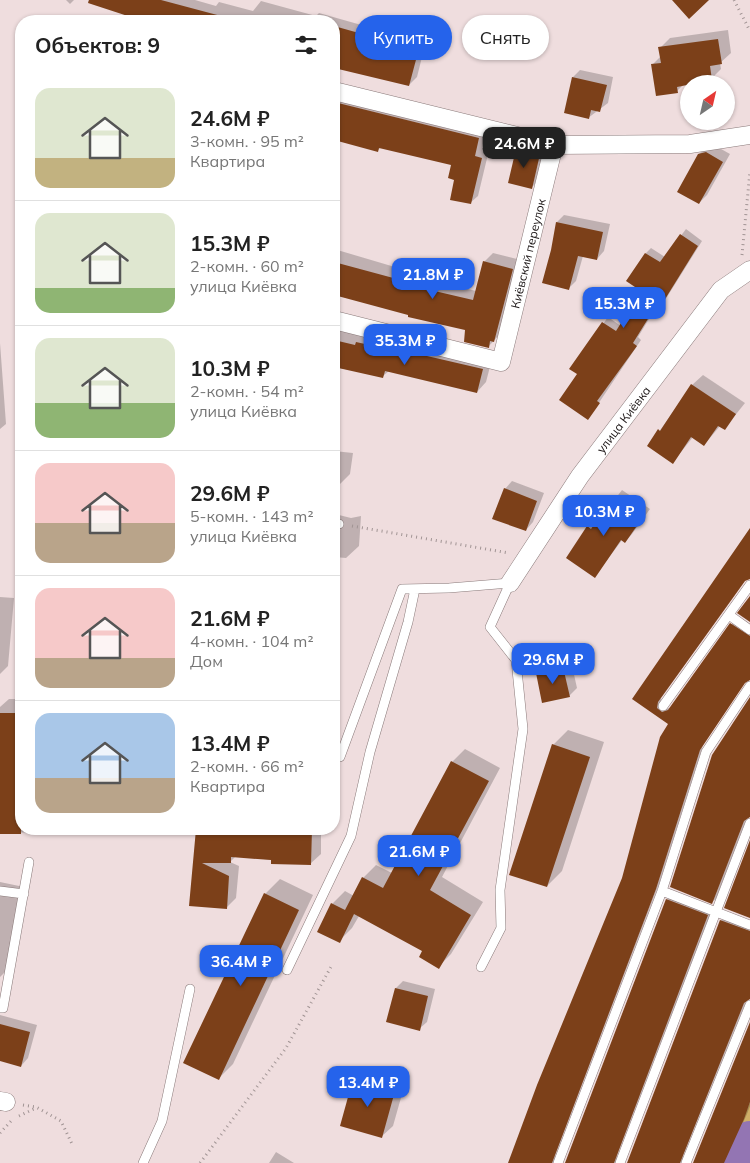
<!DOCTYPE html>
<html lang="ru">
<head>
<meta charset="utf-8">
<style>
	body { margin:0; font-family:Mulish,sans-serif; background:#f6f6f6; color:#222; height:100vh; display:flex; flex-direction:column; font-size:19px; white-space:nowrap }
	* { box-sizing:border-box; margin:0 }
	p { font-size:16px; color:#767676 }
	.icon { flex:none; width:28px; height:28px; fill:none; stroke:currentColor; stroke-width:2; stroke-linecap:round; stroke-linejoin:round }
	.map { position:relative; flex:1; overflow:hidden }
	.panel { position:absolute; left:15px; top:15px; width:325px; height:820px; display:flex; flex-direction:column; background:#fff; border-radius:20px; box-shadow:0 1px 4px #0004 }
	.panel>* { flex:none }
	.banner { position:absolute; left:355px; top:15px; width:320px; height:45px; display:flex; gap:10px }
	.needle { width:32px; rotate:34deg }
	.buttons { position:absolute; left:680px; top:75px; display:grid; gap:10px }
	.buttons a { display:grid; place-items:center; width:55px; height:55px; border-radius:50%; background:#fff; box-shadow:0 1px 4px #0004; font-size:25px }
	.price { position:absolute; translate:-50% -42px; padding:0 11px; border-radius:10px; background:#2563eb; color:#fff; font-size:16px; line-height:32px; filter:drop-shadow(0 1px 2px #0008) }
	.price::after { content:''; position:absolute; left:50%; top:30px; width:15px; height:11px; margin-left:-8px; background:inherit; clip-path:polygon(0 0,100% 0,50% 100%) }
	.price.selected { background:#222; color:#fff }
	ul { padding:0; list-style:none }
	li { display:flex; align-items:center; gap:15px; height:125px; padding:0 20px }
	li+li { border-top:1px solid #e0e0e0 }
	li span { display:grid; place-items:center; flex:none; width:140px; height:100px; border-radius:15px; color:#555 }
	li>.icon { margin-inline-start:auto }
	span .icon { width:60px; height:60px; fill:#fffc; stroke-width:1 }
	li b { font-size:21px }
	h2 { display:flex; justify-content:space-between; align-items:center; height:60px; padding:0 20px; font-size:21px }
	.chip { padding:0 18px; border-radius:22px; background:#fff; box-shadow:0 1px 4px #0004; font-size:18px; line-height:45px }
	.chip.selected { background:#2563eb; color:#fff }
	.map>svg:first-child { display:block }
</style>
</head>
<body>
<div class="map">
<svg width="750" height="1163" viewBox="0 0 750 1163">
	<rect width="100%" height="100%" fill="#efddde"/>
	<path fill="#d0af68" d="M750,1102V1163H724Z"/>
	<path fill="#0003" d="M66,0H74L70,4Z
		M89,0H195L216,6L219,2L253,11L261,1L316,16L319,13L379,30L378,36L424,49L417,77L409,85L334,66V21H147L88,2Z
		M728,30L731,53L720,63L721,69L711,79L683,85L677,91L652,65L661,56L660,48L670,38Z
		M580,70L613,77L608,103L588,118L573,77Z
		M334,97L486,130L482,148L489,150L478,196L470,203L456,179L452,164L381,147L378,150L334,135Z
		M524,142L547,147L539,180L532,187L517,149Z
		M714,145L730,154L707,195L699,203V154L707,146Z
		M564,215L610,224L604,251L597,259L583,256L576,281L568,289L553,251L557,222Z
		M686,229L702,241L667,297L662,302L660,301L638,337L641,340L588,419L579,374L571,369L608,317L621,326L643,290L646,253L651,248L665,257Z
		M334,249L405,270L404,273L476,291L484,262L493,253L521,260L502,332L488,347L466,329L340,296H334Z
		M334,329L492,359L486,382L477,392L389,371L383,376L334,367Z
		M0,343L6,424L0,429Z
		M703,375L745,403L725,428L720,426L704,445L693,437L673,462L649,446L692,385Z
		M334,451L353,453L350,474L338,486L335,514L351,518L361,516L359,546L346,558L334,557Z
		M512,481L544,493L533,522L526,530L505,489Z
		M622,490L650,509L632,534L625,542L622,540L595,576L567,557L588,527L596,519L598,521Z
		M750,531V577L746,579L661,698L662,707L667,709L671,707L734,621L750,631V678L746,680L703,745L659,884L555,1156L556,1163H510L623,879L670,724L634,699Z
		M0,597L14,598L8,666L0,674Z
		M571,661L577,688L569,696L537,674L545,666Z
		M9,699H21V829H48L44,833L0,832V707Z
		M750,700V816L747,817L716,899L712,902Z
		M568,730L604,742L562,871L547,886L553,745Z
		M465,749L500,768L442,877L483,902L451,954L438,967L424,951L359,916L352,928L339,941L332,904L345,891L354,896L363,878L376,865L392,873L452,762Z
		M197,829H321V854L310,864L236,856L230,862L239,866L236,898L226,908L191,905Z
		M280,879L313,895L233,1064L218,1079L265,894Z
		M0,882L24,887L9,968L0,977Z
		M670,896L711,912L617,1156L618,1163H566L667,900Z
		M724,917L750,927V998L747,999L683,1156L686,1163H628L721,921Z
		M403,981L435,989L427,1022L419,1029L388,1021L396,988Z
		M0,1015L37,1025L28,1058L21,1066L0,1060Z
		M750,1025V1106L747,1114L725,1163H694Z
		M366,1068L406,1080L393,1126L381,1137L354,1080Z
		M276,1152L294,1163H269Z"/>
	<g fill="none" stroke-linecap="round" stroke-linejoin="round">
		<path stroke="#9375b3" stroke-width="36" d="M740,1163L750,1139"/>
	</g>
	<path fill="#7c4019" d="M89,0H161L221,16L220,21H143L88,3Z
		M672,0H709L689,19Z
		M334,26L373,37L371,44L417,56L409,86L334,68Z
		M718,39L722,64L710,66L712,80L677,87L678,93L656,96L651,64L661,63L658,47Z
		M572,77L607,85L600,112L591,110L589,119L564,113Z
		M334,102L479,138L475,156L482,158L471,204L450,200L454,180L448,178L451,165L379,148L378,152L334,140Z
		M516,149L540,154L532,189L508,183Z
		M706,152L723,162L699,204L677,192L698,154Z
		M556,222L603,232L597,260L578,256L569,290L542,283L551,250Z
		M680,234L698,246L662,304L659,301L633,343L637,346L597,401L600,403L588,420L559,400L577,374L569,369L602,322L616,331L641,291L626,281L645,253L660,262Z
		M483,261L513,269L494,342L490,341L489,348L464,342L465,330L408,317V315L334,295V262L397,279L396,282L473,300Z
		M334,340L355,345L356,342L414,355V353L483,369L477,393L385,371L383,378L334,367Z
		M691,384L736,414L725,430L718,426L704,446L691,437L673,464L647,446L658,429L660,431Z
		M504,488L537,501L526,531L492,519Z
		M614,496L643,517L625,543L621,540L595,578L566,558L587,526L591,529Z
		M750,528V579L745,581L658,702L657,708L662,712L668,710L730,623L750,636V680L745,683L700,750L656,889L552,1163H508L537,1085L622,878L660,737L668,724L632,699Z
		M750,596V622L737,613Z
		M563,667L570,697L542,703L536,673Z
		M750,697V817L744,821L712,904L670,887L712,755Z
		M0,713H21V834H0Z
		M552,744L590,757L547,887L509,875Z
		M451,761L489,781L430,890L471,915L439,969L419,957L422,951L354,914L340,943L317,932L331,903L353,914L345,910L362,877L383,888Z
		M196,829H312L311,865L271,864V860L231,857V863H202L229,876L227,909L189,906Z
		M750,840V918L724,908Z
		M264,893L299,910L219,1080L183,1063Z
		M666,899L708,915L614,1163H565Z
		M720,920L750,931V999L744,1003L680,1163H627Z
		M395,988L428,996L420,1031L386,1022Z
		M750,1022V1102L744,1119L724,1163H693Z
		M0,1024L30,1032L21,1067L0,1061Z
		M353,1079L395,1091L382,1138L340,1126Z"/>
	<g fill="none" stroke-linecap="round" stroke-linejoin="round">
		<g stroke="#897979" stroke-width="10">
			<path id="service" d="M334,523L339,524
				M729,615L750,630
				M663,706L750,585
				M340,757L402,589L449,588L510,583L490,627L516,660L523,729L500,890L501,928L481,967
				M0,891L24,894
				M662,891L750,925
				M287,970L351,836L370,752L408,622L415,589
				M0,1008H3L29,862
				M143,1163L162,1121L190,989
				M558,1163L662,891L706,752L750,686
				M620,1163L750,823
				M686,1163L750,1005"/>
		</g>
		<g stroke="#897979" stroke-width="19">
			<g id="minor">
				<path d="M334,91L554,145L690,144L750,135"/>
				<path id="s1" d="M334,320L501,362L554,145"/>
				<path id="s2" d="M510,583L580,476L721,290L750,270"/>
				<path d="M0,1101L6,1102"/>
			</g>
		</g>
		<path stroke="#a19494" stroke-width="3" stroke-dasharray="1 4" stroke-linecap="butt" d="M734,0L750,31
			M742,255L750,171
			M352,526L509,553
			M23,1105L36,1107L61,1121L73,1146
			M19,1116L36,1108
			M0,1133L12,1120
			M200,1163L286,1048L332,965"/>
		<use href="#service" stroke="#fff" stroke-width="9"/>
		<use href="#minor" stroke="#fff" stroke-width="18"/>
	</g>
	<g text-anchor="middle" dominant-baseline="central" stroke-width="5" stroke-linejoin="round" paint-order="stroke">
		<g font-size="12" fill="#1d1717" stroke="#fff">
			<text stroke="none"><textPath href="#s1" startOffset="284">Киёвский переулок</textPath></text>
			<text stroke="none"><textPath href="#s2" startOffset="199">улица Киёвка</textPath></text>
		</g>
	</g>
</svg>
<div class="buttons">
<a><svg class="needle" viewBox="-14 -14 28 28"><path d="M0-13l5 13h-10z" fill="#e53935"/><path d="M0 13l5-13h-10z" fill="#767676"/></svg></a>
</div>
<b class="price selected" style="left:524px;top:169px">24.6M ₽</b>
<b class="price" style="left:433px;top:300px">21.8M ₽</b>
<b class="price" style="left:624px;top:329px">15.3M ₽</b>
<b class="price" style="left:405px;top:366px">35.3M ₽</b>
<b class="price" style="left:604px;top:537px">10.3M ₽</b>
<b class="price" style="left:553px;top:685px">29.6M ₽</b>
<b class="price" style="left:419px;top:877px">21.6M ₽</b>
<b class="price" style="left:241px;top:987px">36.4M ₽</b>
<b class="price" style="left:368px;top:1108px">13.4M ₽</b>
<div class="banner">
<a class="chip selected">Купить</a>
<a class="chip">Снять</a>
</div>
<section class="panel">
<h2>Объектов: 9<svg class="icon" aria-label="filters" viewBox="0 0 24 24"><path d="M4 7h16M4 17h16"/><circle cx="9" cy="7" r="2"/><circle cx="15" cy="17" r="2"/></svg></h2>
<ul>
<li><span style="background:linear-gradient(#dfe7d0 70%,#c2b280 0)"><svg class="icon" aria-label="home" viewBox="0 0 24 24"><path d="M3 11l9-7 9 7M6 9v11h12V9"/></svg></span><div><b>24.6M ₽</b><p>3-комн. · 95 m²</p><p>Квартира</p></div></li>
<li><span style="background:linear-gradient(#dfe7d0 75%,#8fb573 0)"><svg class="icon" aria-label="home" viewBox="0 0 24 24"><path d="M3 11l9-7 9 7M6 9v11h12V9"/></svg></span><div><b>15.3M ₽</b><p>2-комн. · 60 m²</p><p>улица Киёвка</p></div></li>
<li><span style="background:linear-gradient(#dfe7d0 65%,#8fb573 0)"><svg class="icon" aria-label="home" viewBox="0 0 24 24"><path d="M3 11l9-7 9 7M6 9v11h12V9"/></svg></span><div><b>10.3M ₽</b><p>2-комн. · 54 m²</p><p>улица Киёвка</p></div></li>
<li><span style="background:linear-gradient(#f6c9c9 60%,#b9a48a 0)"><svg class="icon" aria-label="home" viewBox="0 0 24 24"><path d="M3 11l9-7 9 7M6 9v11h12V9"/></svg></span><div><b>29.6M ₽</b><p>5-комн. · 143 m²</p><p>улица Киёвка</p></div></li>
<li><span style="background:linear-gradient(#f6c9c9 70%,#b9a48a 0)"><svg class="icon" aria-label="home" viewBox="0 0 24 24"><path d="M3 11l9-7 9 7M6 9v11h12V9"/></svg></span><div><b>21.6M ₽</b><p>4-комн. · 104 m²</p><p>Дом</p></div></li>
<li><span style="background:linear-gradient(#a9c7e8 65%,#b9a48a 0)"><svg class="icon" aria-label="home" viewBox="0 0 24 24"><path d="M3 11l9-7 9 7M6 9v11h12V9"/></svg></span><div><b>13.4M ₽</b><p>2-комн. · 66 m²</p><p>Квартира</p></div></li>
</ul>
</section>
</div>
</body>
</html>
